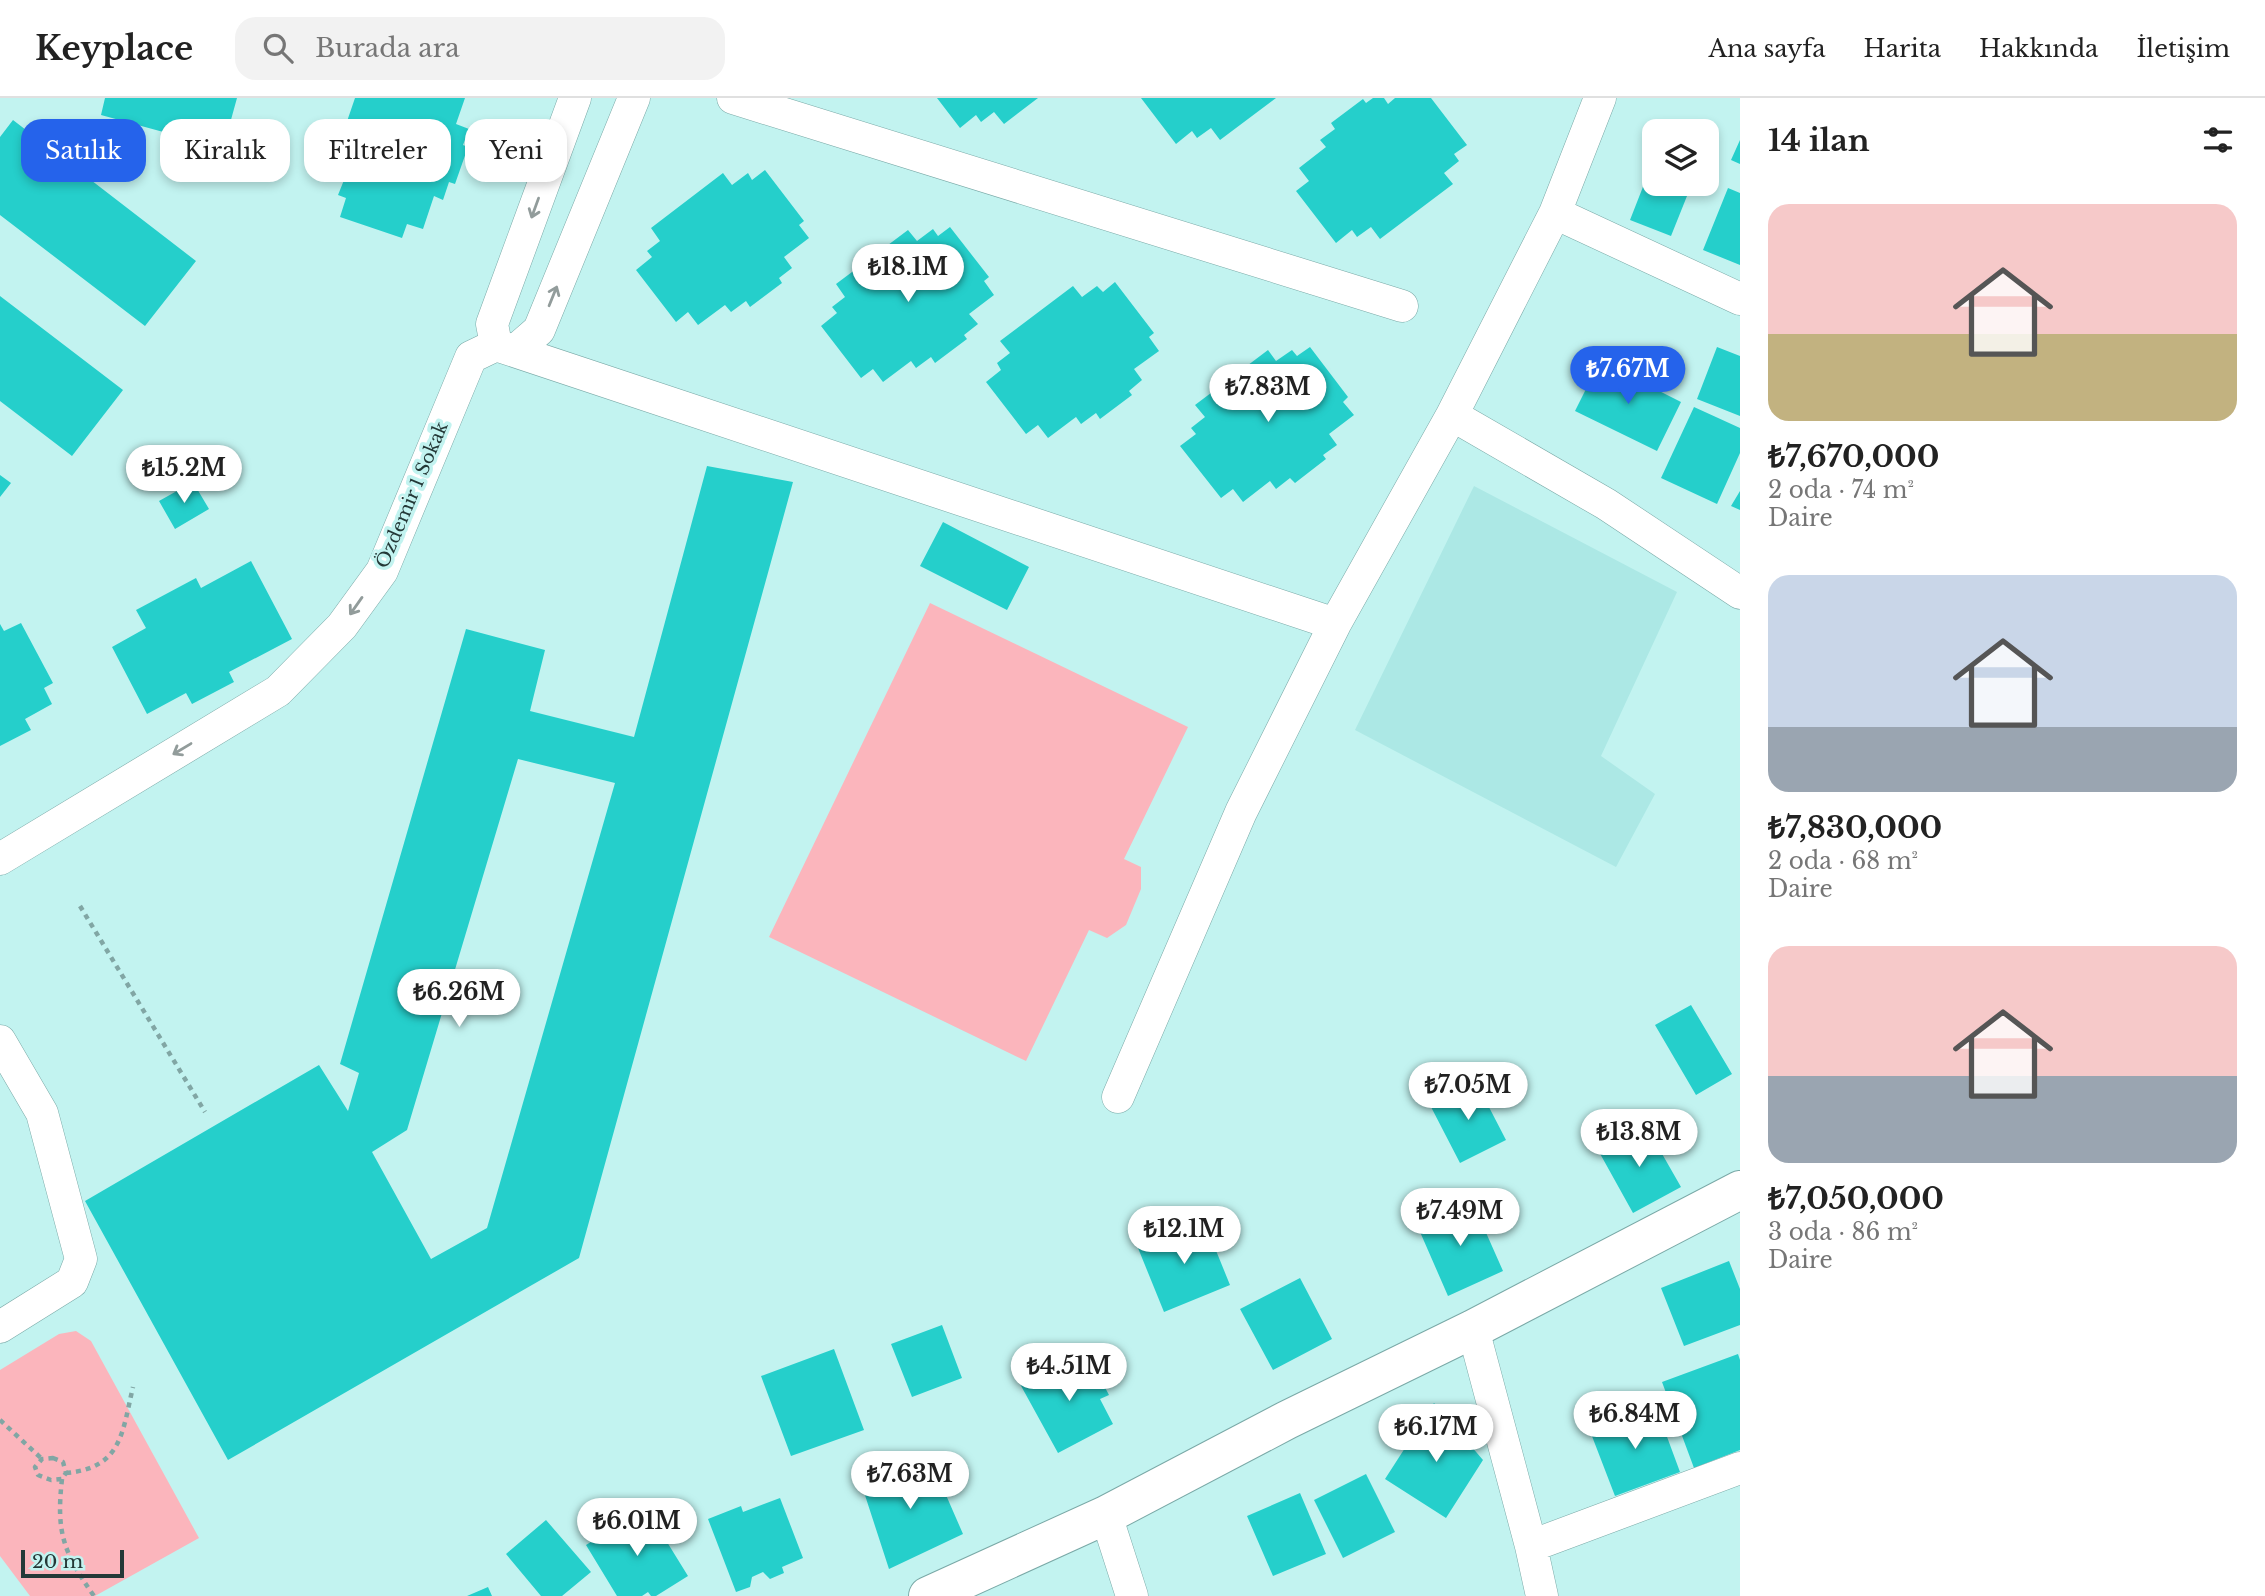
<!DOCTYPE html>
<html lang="tr">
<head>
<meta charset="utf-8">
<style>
	body { margin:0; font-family:"Libre Baskerville",serif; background:#f2f2f2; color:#222; height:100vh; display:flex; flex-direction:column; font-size:26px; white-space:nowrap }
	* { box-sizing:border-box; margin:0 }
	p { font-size:23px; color:#767676 }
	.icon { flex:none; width:38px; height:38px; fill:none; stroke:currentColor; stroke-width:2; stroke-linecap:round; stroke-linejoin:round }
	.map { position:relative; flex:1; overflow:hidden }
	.panel { display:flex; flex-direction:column; background:#fff; width:525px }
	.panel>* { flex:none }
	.guide { position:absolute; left:21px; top:21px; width:665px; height:63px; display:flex; gap:14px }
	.buttons { position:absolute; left:1642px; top:21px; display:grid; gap:14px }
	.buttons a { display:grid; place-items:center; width:77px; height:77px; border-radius:14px; background:#fff; box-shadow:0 4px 10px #0003; font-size:35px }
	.scale { position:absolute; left:21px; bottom:18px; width:103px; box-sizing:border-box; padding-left:7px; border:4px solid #243837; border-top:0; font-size:19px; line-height:24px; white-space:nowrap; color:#243837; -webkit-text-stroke:5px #c2f3f0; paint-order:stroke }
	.price { position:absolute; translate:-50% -60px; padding:0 16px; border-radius:24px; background:#fff; color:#222; font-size:23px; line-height:46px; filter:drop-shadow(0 2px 4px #0008) }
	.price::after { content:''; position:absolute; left:50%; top:42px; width:21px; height:16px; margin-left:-10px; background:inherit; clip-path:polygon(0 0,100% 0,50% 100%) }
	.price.current { background:#2563eb; color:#fff }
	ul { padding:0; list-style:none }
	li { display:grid; align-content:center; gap:14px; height:371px; padding:0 28px }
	li span { display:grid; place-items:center; height:217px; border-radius:21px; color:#555 }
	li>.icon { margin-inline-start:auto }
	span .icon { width:126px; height:126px; fill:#fffc; stroke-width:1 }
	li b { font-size:30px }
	h2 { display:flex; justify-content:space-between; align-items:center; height:84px; padding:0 28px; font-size:30px }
	.chip { padding:0 24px; border-radius:21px; background:#fff; box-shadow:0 4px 10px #0003; font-size:24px; line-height:63px }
	.chip.current { background:#2563eb; color:#fff }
	header { display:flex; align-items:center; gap:42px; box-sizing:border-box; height:98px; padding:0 35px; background:#fff; border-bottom:2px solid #e0e0e0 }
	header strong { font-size:33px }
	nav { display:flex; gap:38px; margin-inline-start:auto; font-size:24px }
	.search { width:490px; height:63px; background:#f2f2f2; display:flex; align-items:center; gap:18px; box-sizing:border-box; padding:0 24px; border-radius:21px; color:#767676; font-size:26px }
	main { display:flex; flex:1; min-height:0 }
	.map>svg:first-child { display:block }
</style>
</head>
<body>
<header>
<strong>Keyplace</strong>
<div class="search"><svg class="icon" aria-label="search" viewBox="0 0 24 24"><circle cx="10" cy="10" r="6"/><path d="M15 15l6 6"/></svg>Burada ara</div>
<nav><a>Ana sayfa</a><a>Harita</a><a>Hakkında</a><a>İletişim</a></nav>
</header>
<main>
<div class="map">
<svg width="1740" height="1498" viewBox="0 0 1740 1498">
	<rect width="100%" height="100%" fill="#c2f3f0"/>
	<path fill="#ace8e5" d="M1474,388L1677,494L1601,658L1655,696L1616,769L1355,632Z"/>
	<path fill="#fbb5bc" d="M930,505L1188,629L1124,761L1141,769V791L1126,827L1107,840L1089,832L1026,963L769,839Z
		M76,1233L91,1243L199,1440L95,1498H30L0,1458V1272L59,1236Z"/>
	<path fill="#25cfcb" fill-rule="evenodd" d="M105,0H237L229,29L214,25L212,33L193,28L189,41L101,17Z
		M355,0H465L456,26L469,31L463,47L468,49L455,86L449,84L443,102L434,98L423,131L407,126L402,140L340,119L346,100L338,97L344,82L329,76Z
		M937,0H1038L1004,26L994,14L981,24L976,17L960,30Z
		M1141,0H1276L1220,42L1211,30L1197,40L1192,33L1176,46Z
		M1373,0H1384L1388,6L1395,0H1431L1467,47L1454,56L1459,63L1444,75L1453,86L1380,141L1371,129L1357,139L1352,132L1336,145L1296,93L1309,83L1299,70L1326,49L1320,42L1335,31L1331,25L1363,1L1366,5Z
		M13,22L196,163L145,228L0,117V39Z
		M1740,42V66L1731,62Z
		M765,72L804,123L799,127L809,140L784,159L792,170L779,180L782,185L750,209L746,203L731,214L725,207L698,227L688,214L676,224L636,172L652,159L647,153L660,143L651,130L723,75L732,87L748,75L752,82Z
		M1648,76L1654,79V86H1672L1689,93L1671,138L1630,122Z
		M1728,90L1740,95V167L1703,152Z
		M950,129L989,179L984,183L994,197L969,216L978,226L964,237L967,241L935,265L931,259L916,270L911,263L883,284L873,271L861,280L821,228L837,215L832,209L845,199L836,186L908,132L917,143L933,131L938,138Z
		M1115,184L1154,235L1149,239L1159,253L1134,271L1142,282L1129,293L1132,297L1100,321L1096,315L1081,326L1076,319L1048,340L1038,327L1026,336L986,284L1001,272L997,265L1010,255L1000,243L1073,188L1082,199L1097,188L1103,194Z
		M0,198L123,292L72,358L0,303Z
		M1310,249L1348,299L1343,304L1354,317L1329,336L1337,347L1323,357L1326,361L1295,385L1290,380L1276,391L1270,383L1243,404L1233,391L1221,400L1180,348L1196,336L1191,330L1205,319L1195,307L1268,252L1276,263L1292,252L1297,258Z
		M1717,249L1740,258V318L1697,301Z
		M1600,263L1681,304L1657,353L1575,313Z
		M1694,309L1740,330V355L1717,406L1661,380Z
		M707,368L793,384L579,1160L228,1362L85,1103L319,967L348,1013L359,975L340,966L466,531L545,552L530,613L634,639ZM518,661L615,685L487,1130L431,1161L372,1054L407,1032Z
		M0,377L11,385L0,399Z
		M193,384L209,411L175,431L159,403Z
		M1740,393V412L1731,408Z
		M943,424L1029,469L1007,512L920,468Z
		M251,463L292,541L229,574L234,584L192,606L186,595L147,616L112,549L146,530L136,512L196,480L201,490Z
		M21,525L53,585L44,590L52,606L25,621L31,632L0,648V526L4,533Z
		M1691,907L1732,976L1696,997L1655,927Z
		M1476,984L1506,1042L1460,1065L1430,1007Z
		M1645,1026L1681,1089L1633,1115L1598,1052Z
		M1472,1103L1503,1173L1448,1198L1417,1127Z
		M1204,1123L1230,1187L1164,1214L1138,1150Z
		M1729,1163L1740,1191V1227L1684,1248L1661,1190Z
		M1300,1180L1332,1241L1273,1272L1240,1211Z
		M942,1227L962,1280L912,1299L891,1246Z
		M834,1251L864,1332L791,1358L761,1278Z
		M1738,1256L1740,1262V1352L1694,1370L1662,1284Z
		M1089,1259L1109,1297L1100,1301L1113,1326L1058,1355L1020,1286L1052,1269L1056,1277Z
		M1434,1305L1483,1362L1446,1420L1385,1381Z
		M1656,1309L1680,1374L1615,1398L1590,1333Z
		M929,1358L963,1436L889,1471L861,1385Z
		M1366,1376L1395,1434L1343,1460L1314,1402Z
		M1300,1395L1326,1456L1273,1478L1247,1418Z
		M780,1400L803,1460L782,1469L784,1475L770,1481L763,1474L752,1479L750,1489L736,1494L708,1421L741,1408L743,1414Z
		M646,1410L688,1478L656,1498H651L648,1494L642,1498H617L586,1447Z
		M546,1422L591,1474L562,1498H541L506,1456Z
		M488,1489L492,1498H467Z"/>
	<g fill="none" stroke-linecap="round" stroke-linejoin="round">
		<g stroke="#7aa9a7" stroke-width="33">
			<path id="street" d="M733,0L1402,208
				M1555,115L1740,201
				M496,247L1335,526
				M515,253L539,232L634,0
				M1452,317L1606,406L1740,495
				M0,761L278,593L342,528L382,473L471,259L496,247L492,226L575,0
				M0,943L42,1015L81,1161L72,1184L0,1229
				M1118,999L1241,714L1335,526L1452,317L1555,115L1600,0
				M1473,1231L1531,1448
				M1106,1417L1132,1498
				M1542,1498L1531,1448L1740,1370"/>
		</g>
		<g stroke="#7aa9a7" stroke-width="40">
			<path id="secondary" d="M928,1498L1106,1417L1287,1322L1473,1231L1740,1092"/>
		</g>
		<path stroke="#81a6a4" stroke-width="4.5" stroke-dasharray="5 5" stroke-linecap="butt" d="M80,808L205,1014
			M0,1322L42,1361
			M53,1360L63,1364L66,1375L62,1381L51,1382L38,1377L35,1369L42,1361Z
			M66,1375C122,1370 122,1335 133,1289
			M62,1381C56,1434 63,1454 94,1498"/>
		<use href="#street" stroke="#fff" stroke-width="32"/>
		<use href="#secondary" stroke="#fff" stroke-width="38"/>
	</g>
	<defs><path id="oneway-shaft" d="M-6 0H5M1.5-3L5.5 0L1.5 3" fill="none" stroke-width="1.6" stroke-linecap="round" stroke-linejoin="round" transform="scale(1.75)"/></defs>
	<g stroke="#929c9b">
		<use href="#oneway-shaft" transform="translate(535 110) rotate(110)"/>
		<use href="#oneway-shaft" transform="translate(553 198) rotate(-68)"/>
		<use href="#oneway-shaft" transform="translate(356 508) rotate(125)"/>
		<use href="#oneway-shaft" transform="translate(182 651) rotate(149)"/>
	</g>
	<g text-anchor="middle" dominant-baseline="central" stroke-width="7" stroke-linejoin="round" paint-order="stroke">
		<g font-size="18" fill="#243837" stroke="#c2f3f0">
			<text transform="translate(412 397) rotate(-67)">Özdemir 1 Sokak</text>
		</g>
	</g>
</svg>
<div class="buttons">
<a><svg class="icon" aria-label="layers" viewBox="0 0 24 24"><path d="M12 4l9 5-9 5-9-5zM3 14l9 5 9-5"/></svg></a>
</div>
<div class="scale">20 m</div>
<b class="price" style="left:908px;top:206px">₺18.1M</b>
<b class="price current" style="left:1628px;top:308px">₺7.67M</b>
<b class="price" style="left:1268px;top:326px">₺7.83M</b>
<b class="price" style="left:184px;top:407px">₺15.2M</b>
<b class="price" style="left:459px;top:931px">₺6.26M</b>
<b class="price" style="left:1468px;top:1024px">₺7.05M</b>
<b class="price" style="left:1639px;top:1071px">₺13.8M</b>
<b class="price" style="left:1460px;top:1150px">₺7.49M</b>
<b class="price" style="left:1184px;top:1168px">₺12.1M</b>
<b class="price" style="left:1069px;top:1305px">₺4.51M</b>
<b class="price" style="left:1635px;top:1353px">₺6.84M</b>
<b class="price" style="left:1436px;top:1366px">₺6.17M</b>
<b class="price" style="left:910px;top:1413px">₺7.63M</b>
<b class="price" style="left:637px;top:1460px">₺6.01M</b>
<div class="guide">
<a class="chip current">Satılık</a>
<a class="chip">Kiralık</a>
<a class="chip">Filtreler</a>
<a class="chip">Yeni</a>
</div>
</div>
<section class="panel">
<h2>14 ilan<svg class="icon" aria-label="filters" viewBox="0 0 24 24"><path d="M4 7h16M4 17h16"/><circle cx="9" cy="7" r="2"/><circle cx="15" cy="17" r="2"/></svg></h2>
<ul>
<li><span style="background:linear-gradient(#f6c9c9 60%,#c2b280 0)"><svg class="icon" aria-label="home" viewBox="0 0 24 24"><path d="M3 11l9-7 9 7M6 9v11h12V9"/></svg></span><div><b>₺7,670,000</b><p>2 oda · 74 m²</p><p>Daire</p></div></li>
<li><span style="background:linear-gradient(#c9d6e8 70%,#9aa5b1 0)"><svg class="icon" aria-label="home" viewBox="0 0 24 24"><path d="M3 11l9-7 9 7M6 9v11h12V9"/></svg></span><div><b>₺7,830,000</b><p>2 oda · 68 m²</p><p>Daire</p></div></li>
<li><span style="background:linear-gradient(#f6c9c9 60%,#9aa5b1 0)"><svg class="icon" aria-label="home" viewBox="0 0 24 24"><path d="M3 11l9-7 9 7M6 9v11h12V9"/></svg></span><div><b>₺7,050,000</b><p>3 oda · 86 m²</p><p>Daire</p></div></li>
</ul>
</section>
</main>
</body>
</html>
